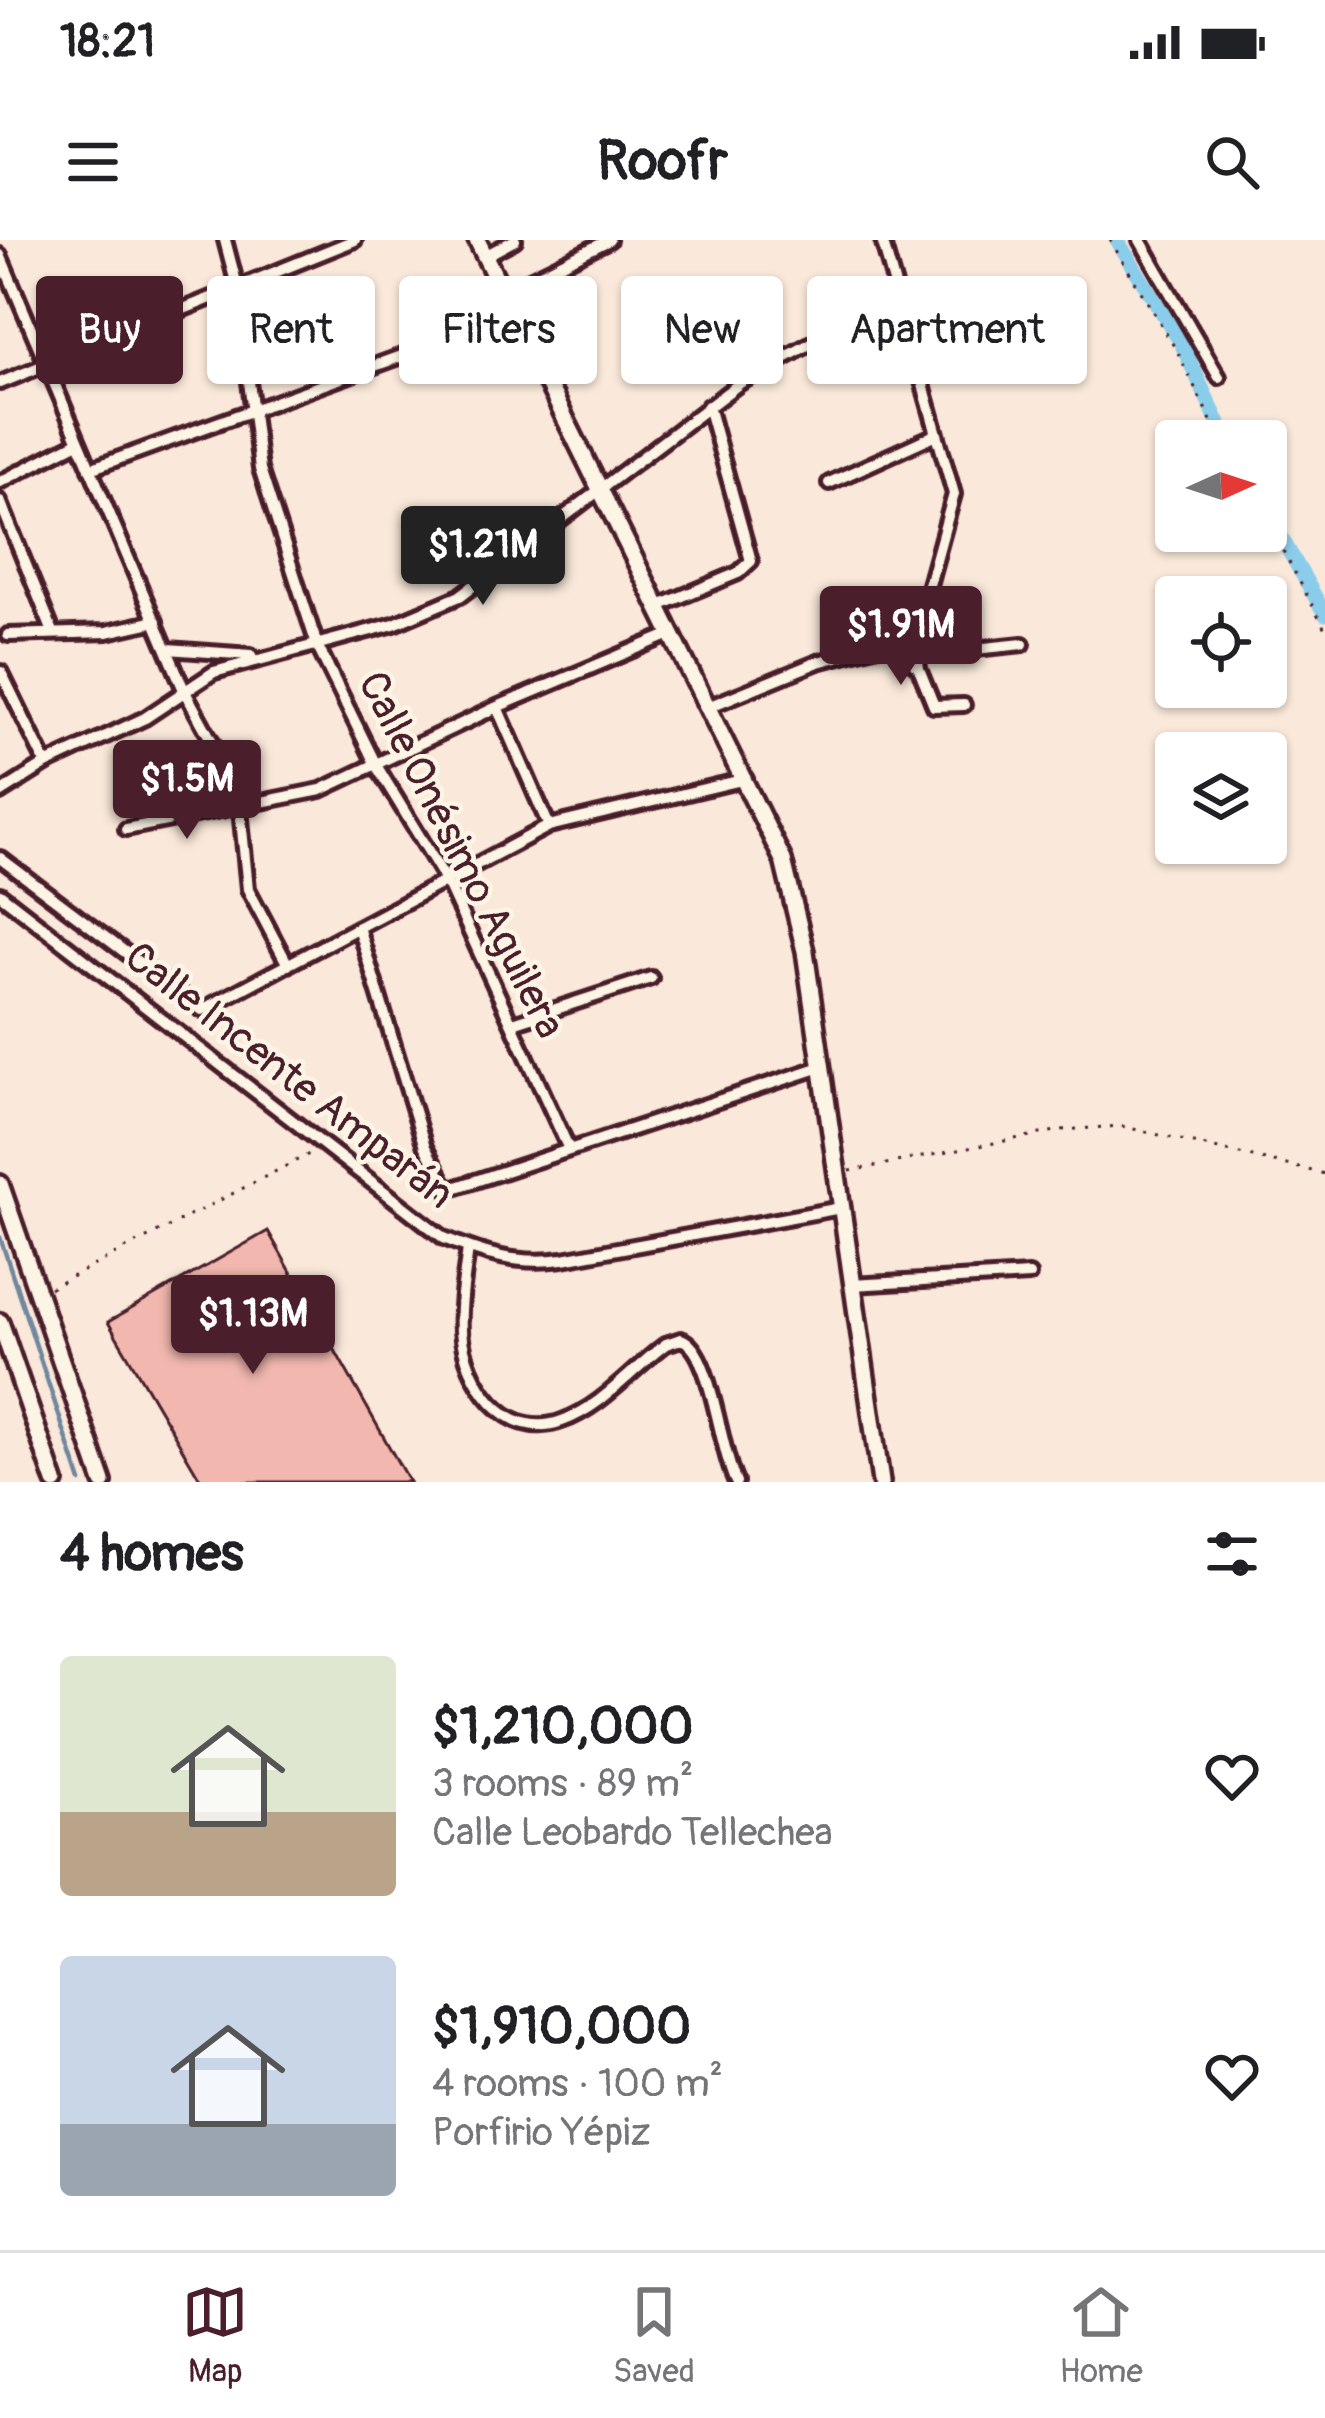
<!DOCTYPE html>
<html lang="en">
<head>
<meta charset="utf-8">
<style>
	body { margin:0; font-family:Pangolin,sans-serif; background:#f6f6f6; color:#202124; height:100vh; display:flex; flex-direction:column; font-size:45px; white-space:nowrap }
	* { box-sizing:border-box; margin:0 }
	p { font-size:39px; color:#757577 }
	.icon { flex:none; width:66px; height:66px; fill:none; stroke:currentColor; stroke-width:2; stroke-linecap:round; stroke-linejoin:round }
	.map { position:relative; height:1242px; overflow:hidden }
	.drawer { display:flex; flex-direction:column; background:#fff; flex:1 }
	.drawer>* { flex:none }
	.guide { position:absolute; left:36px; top:36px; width:1254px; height:108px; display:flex; gap:24px }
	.needle { width:78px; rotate:87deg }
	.tools { position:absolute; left:1155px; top:180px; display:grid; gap:24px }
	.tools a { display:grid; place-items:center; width:132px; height:132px; border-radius:12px; background:#fff; box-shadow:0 3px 9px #0004; font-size:60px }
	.price { position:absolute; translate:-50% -102px; padding:0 27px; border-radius:12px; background:#4a1f2b; color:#fff; font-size:39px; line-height:78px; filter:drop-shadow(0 3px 6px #0008) }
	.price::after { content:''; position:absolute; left:50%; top:72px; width:36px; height:27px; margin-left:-18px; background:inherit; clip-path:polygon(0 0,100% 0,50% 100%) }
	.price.current { background:#222; color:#fff }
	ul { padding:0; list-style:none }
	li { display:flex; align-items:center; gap:36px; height:300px; padding:0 60px }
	li span { display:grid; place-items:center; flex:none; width:336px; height:240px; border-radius:12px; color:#555 }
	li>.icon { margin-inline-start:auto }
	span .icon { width:144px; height:144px; fill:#fffc; stroke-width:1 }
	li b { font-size:51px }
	h2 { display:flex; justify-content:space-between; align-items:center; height:144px; padding:0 60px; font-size:51px }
	.chip { padding:0 42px; border-radius:12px; background:#fff; box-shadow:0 3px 9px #0004; font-size:42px; line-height:108px }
	.chip.current { background:#4a1f2b; color:#fff }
	.status { display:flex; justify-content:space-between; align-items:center; height:84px; padding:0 60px; background:#fff; direction:ltr }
	.status svg { height:33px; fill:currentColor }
	header { display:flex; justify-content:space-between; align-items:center; height:156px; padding:0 60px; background:#fff; font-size:54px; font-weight:700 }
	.tabs { display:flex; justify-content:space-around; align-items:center; height:168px; border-top:3px solid #e0e0e0; background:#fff; font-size:33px; color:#757577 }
	.tabs a { display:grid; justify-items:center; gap:6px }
	.tabs .current { color:#4a1f2b }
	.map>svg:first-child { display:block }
</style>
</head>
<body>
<div class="status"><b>18:21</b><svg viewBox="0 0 49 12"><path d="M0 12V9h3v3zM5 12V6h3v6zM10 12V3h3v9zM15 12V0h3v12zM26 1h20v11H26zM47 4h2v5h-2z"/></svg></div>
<header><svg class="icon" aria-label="menu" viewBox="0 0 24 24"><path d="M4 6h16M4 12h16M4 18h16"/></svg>Roofr<svg class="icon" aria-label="search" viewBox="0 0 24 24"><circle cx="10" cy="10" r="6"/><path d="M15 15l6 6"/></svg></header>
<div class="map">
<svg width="1325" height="1242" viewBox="0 0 1325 1242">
	<rect width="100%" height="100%" fill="#fae9da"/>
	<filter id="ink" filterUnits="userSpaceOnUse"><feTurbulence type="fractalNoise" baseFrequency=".00833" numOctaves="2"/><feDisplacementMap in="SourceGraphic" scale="24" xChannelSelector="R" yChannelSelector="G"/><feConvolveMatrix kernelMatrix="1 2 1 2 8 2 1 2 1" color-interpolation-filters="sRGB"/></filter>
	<g filter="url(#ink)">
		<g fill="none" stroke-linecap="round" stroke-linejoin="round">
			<path stroke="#70879e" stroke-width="4.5" d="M0,997L81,1242"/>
			<path stroke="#8acdeb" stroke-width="15" d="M1117,0L1181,103L1227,201
				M1266,271L1325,374"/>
		</g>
		<path fill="#f2b8af" stroke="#4a1f2b" stroke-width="3" d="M268,991L409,1242H202L108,1082Z"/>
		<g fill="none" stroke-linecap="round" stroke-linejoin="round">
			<g stroke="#4a1f2b" stroke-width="20">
				<path id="street" d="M225,0L237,46L260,229L317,405L376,525L446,640L568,907
					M882,0L954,254L915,396L919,429L934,466L964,465
					M1140,0L1219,137
					M0,15L184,450L227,529L240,569L248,649L288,725
					M485,16L515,0
					M0,143L355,0
					M90,229L413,112L475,79L524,42L609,0
					M0,242L78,202
					M829,243L937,194
					M0,261L53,392
					M659,366L738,333L751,321L708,166
					M8,395L107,392L156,381
					M889,403L919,428
					M168,409L251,415
					M917,415L1023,404
					M1,432L46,524
					M497,467L549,586
					M708,467L818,422L915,396
					M0,553L46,524L145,478L214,432L394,384L460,356L740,143L897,55
					M126,589L321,550L497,467L673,393
					M0,618L202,770L549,586L746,539
					M0,654L444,998C486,1015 517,1025 563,1019L841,968
					M358,687L425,907L448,950L821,827
					M513,783L651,738
					M468,1008C465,1035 459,1064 461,1091C465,1141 506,1202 562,1181C602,1167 632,1129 666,1104L681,1099C712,1109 719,1209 736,1242
					M852,1045L1029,1035"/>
			</g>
			<g stroke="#4a1f2b" stroke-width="24">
				<path id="secondary" d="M477,0L783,620L805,711L881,1242
					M0,944L103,1242
					M0,1082L55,1242"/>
			</g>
			<path stroke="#4a1f2b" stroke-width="3" stroke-dasharray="3 9" stroke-linecap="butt" d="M1110,0L1178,113L1221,201
				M1266,279L1325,389
				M850,931L1061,890L1121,886L1325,934
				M50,1048L313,912"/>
			<use href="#street" stroke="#fcf5e5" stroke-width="10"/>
			<use href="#secondary" stroke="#fcf5e5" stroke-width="15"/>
		</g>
	</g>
	<g text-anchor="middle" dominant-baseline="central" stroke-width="9" stroke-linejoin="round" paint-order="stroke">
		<g font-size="42" fill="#4a1f2b" stroke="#fcf5e5">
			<text transform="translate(461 615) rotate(63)">Calle Onésimo Aguilera</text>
			<text transform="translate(289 836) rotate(38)">Calle Incente Amparán</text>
		</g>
	</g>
</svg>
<div class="tools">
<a><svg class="needle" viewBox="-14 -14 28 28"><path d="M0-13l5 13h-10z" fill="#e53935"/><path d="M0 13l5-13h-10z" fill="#757577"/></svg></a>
<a><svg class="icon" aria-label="locate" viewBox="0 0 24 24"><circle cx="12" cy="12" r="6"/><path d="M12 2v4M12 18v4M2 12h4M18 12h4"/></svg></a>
<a><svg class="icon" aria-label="layers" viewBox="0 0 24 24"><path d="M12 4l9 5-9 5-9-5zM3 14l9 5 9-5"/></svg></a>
</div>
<b class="price current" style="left:483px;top:368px">$1.21M</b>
<b class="price" style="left:901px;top:448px">$1.91M</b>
<b class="price" style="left:187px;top:602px">$1.5M</b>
<b class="price" style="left:253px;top:1137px">$1.13M</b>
<div class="guide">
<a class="chip current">Buy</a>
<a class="chip">Rent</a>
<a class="chip">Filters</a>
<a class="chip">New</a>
<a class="chip">Apartment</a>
</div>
</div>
<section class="drawer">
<h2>4 homes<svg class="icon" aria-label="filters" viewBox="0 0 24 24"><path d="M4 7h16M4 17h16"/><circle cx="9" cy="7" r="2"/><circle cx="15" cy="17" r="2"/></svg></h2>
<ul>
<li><span style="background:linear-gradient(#dfe7d0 65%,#b9a48a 0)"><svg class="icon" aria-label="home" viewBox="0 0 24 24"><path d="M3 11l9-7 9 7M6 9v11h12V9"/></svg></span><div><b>$1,210,000</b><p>3 rooms · 89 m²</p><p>Calle Leobardo Tellechea</p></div><svg class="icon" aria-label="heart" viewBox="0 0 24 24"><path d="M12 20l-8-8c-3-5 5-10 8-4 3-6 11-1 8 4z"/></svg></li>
<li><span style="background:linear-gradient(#c9d6e8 70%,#9aa5b1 0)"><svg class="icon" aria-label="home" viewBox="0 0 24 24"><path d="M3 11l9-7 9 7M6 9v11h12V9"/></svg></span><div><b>$1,910,000</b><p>4 rooms · 100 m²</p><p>Porfirio Yépiz</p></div><svg class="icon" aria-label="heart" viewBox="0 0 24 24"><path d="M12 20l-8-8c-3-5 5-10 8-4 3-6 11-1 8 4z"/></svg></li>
</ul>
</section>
<nav class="tabs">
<a class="current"><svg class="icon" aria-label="map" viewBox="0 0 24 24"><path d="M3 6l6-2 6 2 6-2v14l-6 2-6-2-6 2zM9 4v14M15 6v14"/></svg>Map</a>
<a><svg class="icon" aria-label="saved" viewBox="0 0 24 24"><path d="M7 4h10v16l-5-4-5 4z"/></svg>Saved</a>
<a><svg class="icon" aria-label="home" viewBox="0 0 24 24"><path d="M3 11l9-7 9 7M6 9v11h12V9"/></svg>Home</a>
</nav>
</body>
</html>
